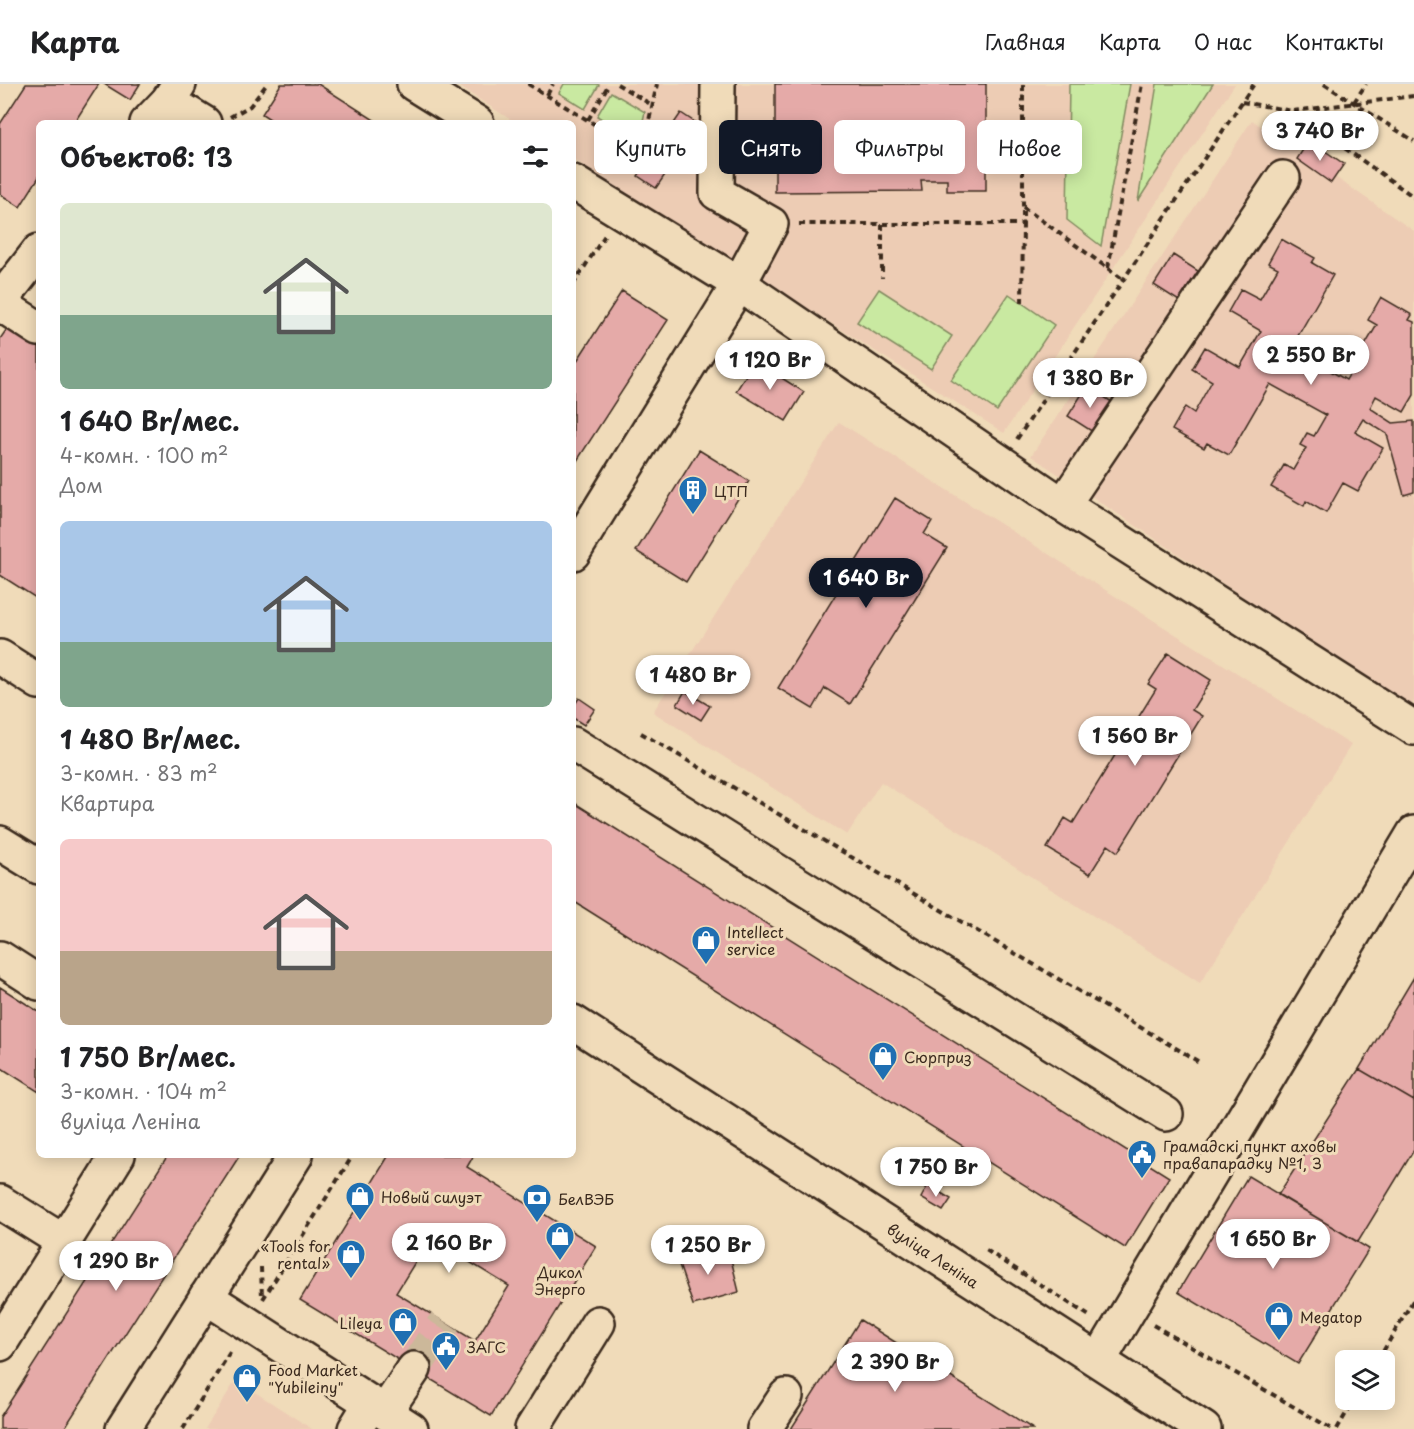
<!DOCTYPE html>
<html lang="ru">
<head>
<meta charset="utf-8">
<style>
	body { margin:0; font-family:"Playpen Sans",sans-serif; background:#f6f6f6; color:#202124; height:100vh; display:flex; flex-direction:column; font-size:22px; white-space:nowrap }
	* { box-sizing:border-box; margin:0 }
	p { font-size:20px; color:#757577 }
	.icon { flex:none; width:33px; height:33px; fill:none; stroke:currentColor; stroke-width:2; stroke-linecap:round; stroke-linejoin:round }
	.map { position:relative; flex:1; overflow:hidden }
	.panel { position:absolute; left:36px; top:36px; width:540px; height:1038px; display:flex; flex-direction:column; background:#fff; border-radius:9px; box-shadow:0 3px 15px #0003 }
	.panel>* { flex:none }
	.banner { position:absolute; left:594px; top:36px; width:570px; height:54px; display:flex; gap:12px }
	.buttons { position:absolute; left:1335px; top:1266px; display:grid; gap:12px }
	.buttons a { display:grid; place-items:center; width:60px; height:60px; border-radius:9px; background:#fff; box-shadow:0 3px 15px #0003; font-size:30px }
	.price { position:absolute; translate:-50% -51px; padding:0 14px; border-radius:21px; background:#fff; color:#222; font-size:20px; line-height:39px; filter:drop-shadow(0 2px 3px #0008) }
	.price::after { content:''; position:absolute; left:50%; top:36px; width:18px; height:14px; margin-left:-9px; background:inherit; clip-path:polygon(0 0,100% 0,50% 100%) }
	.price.selected { background:#111827; color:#fff }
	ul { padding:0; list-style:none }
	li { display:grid; align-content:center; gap:12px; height:318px; padding:0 24px }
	li span { display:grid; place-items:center; height:186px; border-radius:9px; color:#555 }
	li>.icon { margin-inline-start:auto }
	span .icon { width:108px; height:108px; fill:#fffc; stroke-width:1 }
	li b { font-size:26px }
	h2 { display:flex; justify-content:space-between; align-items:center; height:72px; padding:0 24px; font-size:26px }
	.chip { padding:0 21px; border-radius:9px; background:#fff; box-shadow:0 3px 15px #0003; font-size:21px; line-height:54px }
	.chip.selected { background:#111827; color:#fff }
	header { display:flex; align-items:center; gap:36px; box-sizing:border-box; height:84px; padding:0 30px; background:#fff; border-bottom:2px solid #e0e0e0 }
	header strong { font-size:28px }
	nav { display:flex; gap:33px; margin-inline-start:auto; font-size:21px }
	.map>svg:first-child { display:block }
</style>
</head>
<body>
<header>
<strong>Карта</strong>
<nav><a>Главная</a><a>Карта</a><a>О нас</a><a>Контакты</a></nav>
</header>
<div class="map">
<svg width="1414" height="1345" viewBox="0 0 1414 1345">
	<rect width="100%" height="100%" fill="#f0dbb9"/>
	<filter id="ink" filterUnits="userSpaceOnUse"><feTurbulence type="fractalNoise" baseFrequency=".0167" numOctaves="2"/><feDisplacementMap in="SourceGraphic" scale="12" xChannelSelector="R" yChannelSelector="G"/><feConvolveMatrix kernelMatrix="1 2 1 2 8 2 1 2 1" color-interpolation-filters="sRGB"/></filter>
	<g filter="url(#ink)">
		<path fill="#edccb4" d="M455,0H1235L1004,349L573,75V39H516Z
			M1252,36L1414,147V617L1410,624L1031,372Z
			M839,338L1351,661L1200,899L881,698L847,751L653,628Z
			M236,1296L312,1345H205Z"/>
		<path fill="#c9e9a1" stroke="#828a60" stroke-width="1.5" d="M564,0H597L599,1L585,25L559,9Z
			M1069,0H1130L1101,162L1067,136Z
			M1157,0H1213L1138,117Z
			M611,8L645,28L638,58L597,32Z
			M879,205L952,252L931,285L857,238Z
			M1009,210L1054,241L997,327L951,296Z"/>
		<path fill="#e5aaa8" stroke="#3b2a1e" stroke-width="1.5" fill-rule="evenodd" d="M26,0H99L74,39H39V93L20,123L0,110V40Z
			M104,0H140L130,16Z
			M281,0H318L379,39H276L262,30Z
			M775,0H986V107H947V96H921L922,107L775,108Z
			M681,29L699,41L656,104L638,92Z
			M1309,56L1344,80L1331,99L1297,75Z
			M1281,155L1315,174L1312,179L1333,191L1291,264L1346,296L1358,275L1353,272L1360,260L1364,263L1377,241L1368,236L1381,213L1412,231L1409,236L1414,238V311L1404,328L1376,312L1370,324L1393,339L1414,337V408L1404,411L1387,350L1363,335L1355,348L1383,364L1358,407L1343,399L1326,429L1306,417L1304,422L1271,403L1284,381L1293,386L1306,364L1300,361L1307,349L1314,352L1326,331L1270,300L1229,371L1207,359L1204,364L1172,346L1185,323L1194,329L1212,297L1192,285L1205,263L1240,283L1261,247L1228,228L1241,205L1260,215L1278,184L1268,179Z
			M1173,171L1198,187L1179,217L1154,201Z
			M622,207L668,236L573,383V283Z
			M11,239L39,257V516L0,491V255Z
			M755,277L804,308L786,337L736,307Z
			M1087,302L1112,318L1093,348L1068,332Z
			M699,366L749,397L686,498L636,467Z
			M895,414L932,437L924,450L947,464L850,620L825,604L813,625L778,604Z
			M1168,569L1211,596L1192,626L1202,632L1118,768L1108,761L1090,790L1047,764L1065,734L1073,739L1156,605L1148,600Z
			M685,607L710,622L701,636L677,621Z
			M579,614L595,625L584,641L573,634V623Z
			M573,718L1169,1093L1125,1164L573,817Z
			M1414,893V1017L1359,985Z
			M0,903L39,928V1008L0,983Z
			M1359,985L1414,1017V1066L1358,1158L1278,1111Z
			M168,1071H240L64,1345H0V1333Z
			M389,1071H474L467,1083L596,1162L491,1332L300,1216ZM430,1154L509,1202L475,1257L396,1209Z
			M1248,1092L1369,1165L1298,1280L1178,1208Z
			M928,1101L951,1115L943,1127L921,1114Z
			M713,1166L731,1175L739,1208L693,1221L677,1175Z
			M860,1236L1033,1345H791Z"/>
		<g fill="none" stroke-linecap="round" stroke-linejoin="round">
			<path stroke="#ccb89a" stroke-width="33" stroke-dasharray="33 16" stroke-linecap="butt" d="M414,1285L445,1238"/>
			<g stroke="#3b2a1e" stroke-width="38">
				<g id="minor">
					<path d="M414,0L477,39"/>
					<path d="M168,17L204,39"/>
					<path d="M147,39L168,17L179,0"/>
					<path d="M573,98L739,200L771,140L717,109L718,0"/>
					<path d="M0,217L39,167"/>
					<path d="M0,220L39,245"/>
					<path d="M1063,421L1283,94"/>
					<path d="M573,469L739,200L1063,421L1414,644"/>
					<path d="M0,573L39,598"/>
					<path d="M573,660L1166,1030"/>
					<path d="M0,759L39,783"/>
					<path d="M0,874L39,899"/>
					<path id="s1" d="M573,938L1204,1345"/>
					<path d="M0,1118L64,1158"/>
					<path d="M206,1213L411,1345"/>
					<path d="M0,1260L118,1071"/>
					<path d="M1099,1276L1414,749"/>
					<path d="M385,1328L414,1285"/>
					<path d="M123,1345L296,1071"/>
					<path d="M355,1345L371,1319"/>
					<path d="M532,1345L598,1239"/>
					<path d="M764,1345L786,1312"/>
				</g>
			</g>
			<path stroke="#3b2a1e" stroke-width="4" stroke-dasharray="6 4.5" stroke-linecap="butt" d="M528,0L642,69L657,0
				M617,0L652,21
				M1324,0L1414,57
				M547,11L553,0
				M1242,18L1292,27L1414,113
				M1354,18L1366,0
				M1293,27L1414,12
				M230,33L250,22L267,0
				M588,36L609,0
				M1023,123L1124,196
				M799,140H1023V0
				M882,140V194
				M1108,184L1142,0
				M573,201L605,151
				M1022,219L1023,140
				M1017,355L1254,0
				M641,649L1201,979
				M986,1166L1091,1233
				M261,1183L262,1214
				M263,1215L353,1071
				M1153,1241L1332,1345
				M1378,1276L1414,1215
				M183,1345L232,1265
				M1337,1345L1354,1316"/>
			<use href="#minor" stroke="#f0dbb9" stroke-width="33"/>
		</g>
	</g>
	<defs>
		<g id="building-pin" transform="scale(1.5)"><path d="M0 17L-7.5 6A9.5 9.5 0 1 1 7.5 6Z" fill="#1f6fb2" stroke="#f0dbb9"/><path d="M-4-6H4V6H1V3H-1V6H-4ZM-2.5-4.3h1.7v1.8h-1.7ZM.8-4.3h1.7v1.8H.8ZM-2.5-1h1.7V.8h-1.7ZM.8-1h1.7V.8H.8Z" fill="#fff"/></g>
		<g id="shop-pin" transform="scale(1.5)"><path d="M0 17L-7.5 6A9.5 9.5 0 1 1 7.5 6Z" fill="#1f6fb2" stroke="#f0dbb9"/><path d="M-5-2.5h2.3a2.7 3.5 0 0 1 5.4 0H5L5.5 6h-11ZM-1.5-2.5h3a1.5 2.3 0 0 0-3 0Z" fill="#fff"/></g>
		<g id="civic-pin" transform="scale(1.5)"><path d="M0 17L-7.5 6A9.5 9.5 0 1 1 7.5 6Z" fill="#1f6fb2" stroke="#f0dbb9"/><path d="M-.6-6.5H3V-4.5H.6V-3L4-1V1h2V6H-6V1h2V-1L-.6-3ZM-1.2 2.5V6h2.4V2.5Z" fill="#fff"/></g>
		<g id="bank-pin" transform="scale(1.5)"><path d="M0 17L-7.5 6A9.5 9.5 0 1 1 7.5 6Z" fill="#1f6fb2" stroke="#f0dbb9"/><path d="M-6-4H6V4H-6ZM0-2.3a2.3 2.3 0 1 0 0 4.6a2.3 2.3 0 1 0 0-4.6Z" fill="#fff"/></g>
	</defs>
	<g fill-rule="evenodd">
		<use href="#building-pin" x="693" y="406"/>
		<use href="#shop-pin" x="706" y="856"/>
		<use href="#shop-pin" x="883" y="972"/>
		<use href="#civic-pin" x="1142" y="1070"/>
		<use href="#shop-pin" x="360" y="1112"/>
		<use href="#bank-pin" x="537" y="1114"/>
		<use href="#shop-pin" x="560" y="1152"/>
		<use href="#shop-pin" x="351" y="1170"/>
		<use href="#shop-pin" x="1279" y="1232"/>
		<use href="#shop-pin" x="403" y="1238"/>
		<use href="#civic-pin" x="446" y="1262"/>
		<use href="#shop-pin" x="247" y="1294"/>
	</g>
	<g text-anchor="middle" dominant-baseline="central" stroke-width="6" stroke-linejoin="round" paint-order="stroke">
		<g font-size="15" fill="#3b2a1e" stroke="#f0dbb9" text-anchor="start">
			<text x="714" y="406">ЦТП</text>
			<text x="727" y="847">Intellect<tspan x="727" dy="17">service</tspan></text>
			<text x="904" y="972">Сюрприз</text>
			<text x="1163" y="1061">Грамадскі пункт аховы<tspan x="1163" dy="17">правапарадку №1, 3</tspan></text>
			<text x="381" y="1112">Новый силуэт</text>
			<text x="558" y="1114">БелВЭБ</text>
			<text x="330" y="1161" text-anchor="end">«Tools for<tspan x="330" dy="17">rental»</tspan></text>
			<text x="560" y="1187" text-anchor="middle">Дикол<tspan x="560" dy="17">Энерго</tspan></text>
			<text x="1300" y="1232">Megatop</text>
			<text x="382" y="1238" text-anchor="end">Lileya</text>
			<text x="467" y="1262">ЗАГС</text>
			<text x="268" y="1285">Food Market<tspan x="268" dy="17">"Yubileiny"</tspan></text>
		</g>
		<g font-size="15" fill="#3b2a1e" stroke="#f0dbb9">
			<text stroke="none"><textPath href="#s1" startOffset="429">вуліца Леніна</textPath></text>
		</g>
	</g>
</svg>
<div class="buttons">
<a><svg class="icon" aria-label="layers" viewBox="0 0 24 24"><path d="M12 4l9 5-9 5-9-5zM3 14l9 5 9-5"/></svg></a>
</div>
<b class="price" style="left:1320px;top:78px">3 740 Br</b>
<b class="price" style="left:1311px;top:302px">2 550 Br</b>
<b class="price" style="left:770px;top:307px">1 120 Br</b>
<b class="price" style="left:1090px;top:325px">1 380 Br</b>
<b class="price selected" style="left:866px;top:525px">1 640 Br</b>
<b class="price" style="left:693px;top:622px">1 480 Br</b>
<b class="price" style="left:1135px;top:683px">1 560 Br</b>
<b class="price" style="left:936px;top:1114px">1 750 Br</b>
<b class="price" style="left:1273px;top:1186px">1 650 Br</b>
<b class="price" style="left:449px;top:1190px">2 160 Br</b>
<b class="price" style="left:708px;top:1192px">1 250 Br</b>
<b class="price" style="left:116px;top:1208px">1 290 Br</b>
<b class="price" style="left:895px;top:1309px">2 390 Br</b>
<div class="banner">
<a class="chip">Купить</a>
<a class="chip selected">Снять</a>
<a class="chip">Фильтры</a>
<a class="chip">Новое</a>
</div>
<section class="panel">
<h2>Объектов: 13<svg class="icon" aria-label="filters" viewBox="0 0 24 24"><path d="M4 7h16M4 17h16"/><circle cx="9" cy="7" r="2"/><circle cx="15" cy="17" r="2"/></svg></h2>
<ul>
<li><span style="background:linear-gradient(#dfe7d0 60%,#7fa58c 0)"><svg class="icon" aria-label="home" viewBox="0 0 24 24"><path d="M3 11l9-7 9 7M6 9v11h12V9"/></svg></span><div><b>1 640 Br/мес.</b><p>4-комн. · 100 m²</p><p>Дом</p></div></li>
<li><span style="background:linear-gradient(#a9c7e8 65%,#7fa58c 0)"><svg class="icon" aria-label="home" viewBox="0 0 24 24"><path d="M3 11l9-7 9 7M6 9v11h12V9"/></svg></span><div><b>1 480 Br/мес.</b><p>3-комн. · 83 m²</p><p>Квартира</p></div></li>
<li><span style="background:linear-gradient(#f6c9c9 60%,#b9a48a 0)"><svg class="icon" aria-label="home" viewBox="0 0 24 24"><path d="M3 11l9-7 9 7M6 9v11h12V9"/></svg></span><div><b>1 750 Br/мес.</b><p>3-комн. · 104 m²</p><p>вуліца Леніна</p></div></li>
</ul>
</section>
</div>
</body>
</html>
